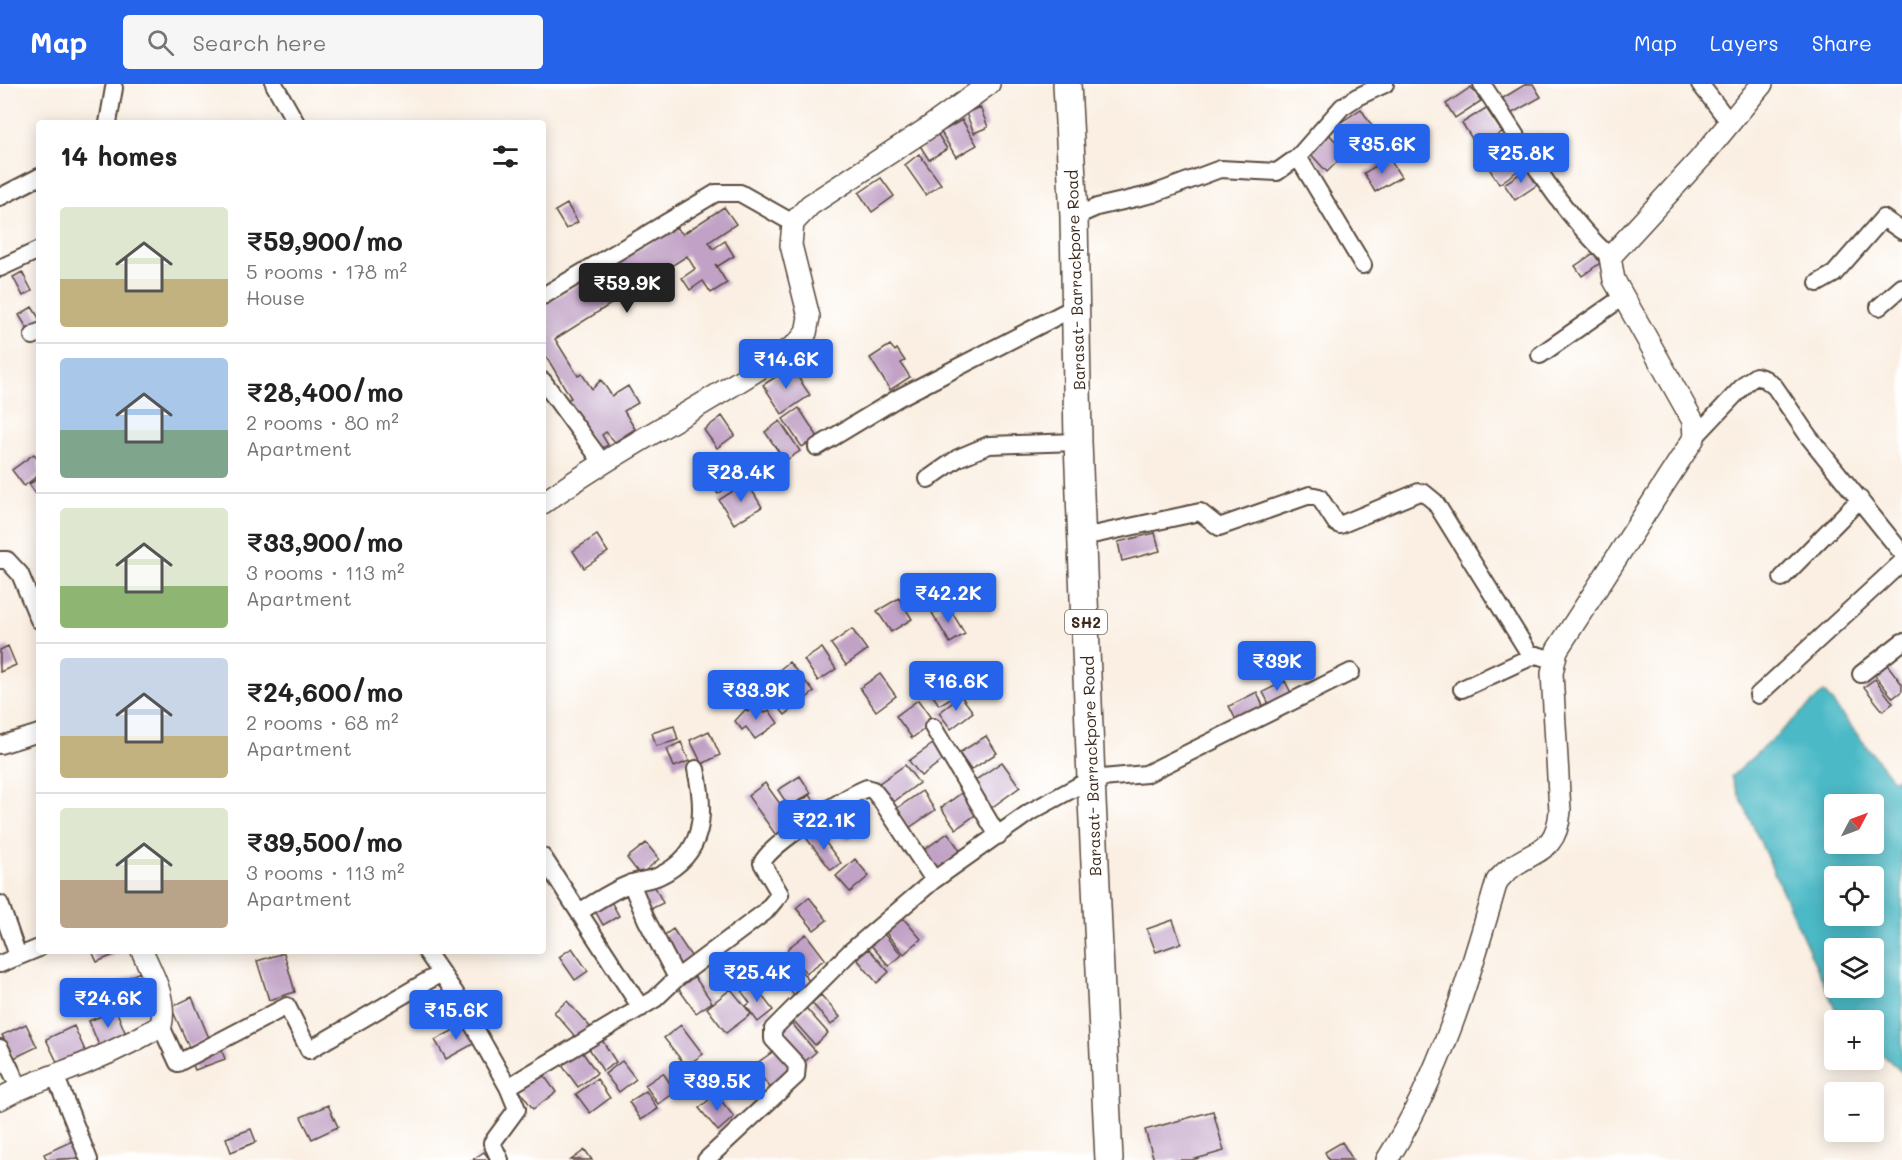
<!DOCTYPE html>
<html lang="en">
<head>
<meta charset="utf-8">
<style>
	body { margin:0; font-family:Mali,sans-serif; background:#f6f6f6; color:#222; height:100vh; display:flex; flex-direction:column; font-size:22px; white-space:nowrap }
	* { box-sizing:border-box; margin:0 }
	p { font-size:20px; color:#767676 }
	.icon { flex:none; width:33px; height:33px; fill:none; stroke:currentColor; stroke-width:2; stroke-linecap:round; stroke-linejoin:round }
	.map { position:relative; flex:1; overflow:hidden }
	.drawer { position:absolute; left:36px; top:36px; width:510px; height:834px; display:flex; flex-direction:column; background:#fff; border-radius:6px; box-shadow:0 3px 15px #0003 }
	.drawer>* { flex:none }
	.needle { width:39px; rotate:49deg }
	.tools { position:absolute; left:1824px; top:710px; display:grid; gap:12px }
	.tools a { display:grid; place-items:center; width:60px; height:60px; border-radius:6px; background:#fff; box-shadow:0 3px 15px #0003; font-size:30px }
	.price { position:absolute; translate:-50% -51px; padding:0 14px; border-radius:6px; background:#2563eb; color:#fff; font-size:20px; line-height:39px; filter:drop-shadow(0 2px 3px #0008) }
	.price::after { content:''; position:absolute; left:50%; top:36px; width:18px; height:14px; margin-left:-9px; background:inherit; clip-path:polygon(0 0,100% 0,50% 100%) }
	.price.current { background:#222; color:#fff }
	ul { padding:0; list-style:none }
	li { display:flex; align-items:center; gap:18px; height:150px; padding:0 24px }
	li+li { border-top:2px solid #e0e0e0 }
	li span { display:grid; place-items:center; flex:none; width:168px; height:120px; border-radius:6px; color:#555 }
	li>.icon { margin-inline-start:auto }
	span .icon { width:72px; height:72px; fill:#fffc; stroke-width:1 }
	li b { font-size:26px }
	h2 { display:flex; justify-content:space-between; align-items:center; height:72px; padding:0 24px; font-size:26px }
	header { display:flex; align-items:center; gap:36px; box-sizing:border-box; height:84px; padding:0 30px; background:#2563eb; color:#fff }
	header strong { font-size:28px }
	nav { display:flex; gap:33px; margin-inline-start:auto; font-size:21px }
	.search { width:420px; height:54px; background:#f6f6f6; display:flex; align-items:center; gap:15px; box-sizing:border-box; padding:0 21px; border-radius:6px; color:#767676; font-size:22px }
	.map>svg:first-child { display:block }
</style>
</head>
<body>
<header>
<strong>Map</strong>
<div class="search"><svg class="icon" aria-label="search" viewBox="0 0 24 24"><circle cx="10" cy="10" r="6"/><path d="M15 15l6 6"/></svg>Search here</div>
<nav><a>Map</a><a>Layers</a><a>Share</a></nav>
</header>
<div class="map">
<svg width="1902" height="1076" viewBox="0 0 1902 1076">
	<rect width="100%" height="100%" fill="#fff"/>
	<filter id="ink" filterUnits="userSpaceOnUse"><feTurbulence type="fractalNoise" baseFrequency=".0167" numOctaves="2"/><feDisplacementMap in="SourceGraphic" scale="12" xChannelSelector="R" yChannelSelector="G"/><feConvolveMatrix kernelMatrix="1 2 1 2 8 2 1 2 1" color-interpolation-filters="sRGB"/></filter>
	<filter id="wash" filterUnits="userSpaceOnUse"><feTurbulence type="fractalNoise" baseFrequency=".008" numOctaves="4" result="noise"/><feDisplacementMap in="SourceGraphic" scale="24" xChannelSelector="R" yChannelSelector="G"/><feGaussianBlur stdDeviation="1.35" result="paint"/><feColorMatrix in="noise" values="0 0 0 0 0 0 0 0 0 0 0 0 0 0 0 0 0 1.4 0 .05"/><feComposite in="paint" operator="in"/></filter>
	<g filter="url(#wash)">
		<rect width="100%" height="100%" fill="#faefe2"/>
		<path fill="#4cb9c6" stroke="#447272" stroke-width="1.5" fill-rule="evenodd" d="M1824,608L1892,695L1902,693V988L1874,963V936H1842L1839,933L1731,693ZM1834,720H1874V759H1834ZM1834,792H1874V831H1834ZM1834,864H1874V903H1834Z"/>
		<g id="blocks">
			<path fill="#c1a2c6" d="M1526,0H1533L1541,13L1507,32L1498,17Z
				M1471,3L1481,17L1455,34L1446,20Z
				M980,23L988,43L974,49L966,29Z
				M1486,24L1502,48L1478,64L1462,39Z
				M1361,25L1374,45L1348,63L1334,43Z
				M962,36L977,61L956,73L941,48Z
				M937,49L947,65L929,76L919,60Z
				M1328,49L1346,69L1327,88L1308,67Z
				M1509,62L1523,83L1499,100L1485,78Z
				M919,70L941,100L926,111L905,81Z
				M1389,74L1401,93L1375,108L1364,89Z
				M1527,85L1537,101L1515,116L1504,100Z
				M881,94L894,112L872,128L859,109Z
				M567,120L578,138L566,145L555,127Z
				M724,123L736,140L709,158L713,165L725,157L734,172L718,182L715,180L727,199L711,209L703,197L690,206L682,194L695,185L687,172L555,255L578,292L582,290L592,305L601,296L612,312L628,302L638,319L624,327L635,345L615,358L606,348L602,351L608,361L598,367L567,316L571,314L543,267V221L600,188L614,173L617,178L675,143L683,150Z
				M1594,169L1600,179L1582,192L1575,182Z
				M22,188L32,207L23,212L13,193Z
				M32,223L39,234V244L30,249L19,231Z
				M890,261L895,267L897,265L905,277L901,279L910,293L890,306L870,274Z
				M791,283L810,311L782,330L763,301Z
				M799,324L818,353L802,363L783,335Z
				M722,332L735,351L717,364L704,346Z
				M780,337L800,367L785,377L765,348Z
				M34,370L39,376V391L24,402L12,386Z
				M731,378L741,395L718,410L707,393Z
				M39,394V414L29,400Z
				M747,398L762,423L734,440L719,416Z
				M1155,449L1160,467L1122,477L1118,458Z
				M597,451L608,468L584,484L573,467Z
				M899,514L912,535L891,548L877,527Z
				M947,520L965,550L950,559L932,529Z
				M852,545L867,566L846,581L831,560Z
				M8,562L16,581L0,588V566Z
				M822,564L836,585L818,597L804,576Z
				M789,578L814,608L785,631L761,601Z
				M1886,579L1902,600V607L1893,614L1873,589Z
				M946,582L961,608L939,621L923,596Z
				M880,590L896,612L876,627L860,604Z
				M1875,595L1893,619L1883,627L1864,603Z
				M1285,597L1291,609L1269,620L1263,608Z
				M1257,608L1263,622L1236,636L1229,622Z
				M961,612L973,628L951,645L939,629Z
				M918,616L934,638L912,654L896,632Z
				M758,621L764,629L769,626L778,639L755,655L746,643L742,646L735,637L746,625L748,628Z
				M674,642L678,656L656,662L652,649Z
				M709,647L720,671L702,680L690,656Z
				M986,652L997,669L971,686L959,669Z
				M937,657L948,672L921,692L909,677Z
				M681,658L689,677L674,683L667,665Z
				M1002,678L1020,703L991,724L973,698Z
				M905,681L919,699L892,719L878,700Z
				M800,692L811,709L789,723L778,706Z
				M765,699L796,742L778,754L748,712Z
				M967,705L982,726L956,745L941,724Z
				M922,707L935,726L909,744L896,725Z
				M810,711L822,728L803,741L791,724Z
				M846,728L861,746L847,756L833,738Z
				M817,747L841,779L831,786L807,755Z
				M948,749L961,768L932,789L918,770Z
				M646,759L659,775L640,791L627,774Z
				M855,775L869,792L850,808L836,792Z
				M652,797L663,819L649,826L638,805Z
				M809,813L827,836L814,846L796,824Z
				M609,814L619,832L603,841L593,823Z
				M903,834L921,855L904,870L886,849Z
				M1173,836L1181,859L1156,868L1147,845Z
				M673,845L693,875L679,884L659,855Z
				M883,849L902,871L889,882L870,860Z
				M806,850L825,875L806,889L787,865Z
				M572,864L588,887L575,896L559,873Z
				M869,865L889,888L877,899L857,875Z
				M92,867H123L97,878Z
				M284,869L295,908L269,916L257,877Z
				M788,870L812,901L796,914L772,882Z
				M140,888L150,910L120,925L109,902Z
				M694,892L712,918L696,929L678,904Z
				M753,900L773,926L758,938L746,922L750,919L742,908Z
				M731,905L751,930L726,949L707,924Z
				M821,911L840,933L831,941L812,919Z
				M192,913L209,954L189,963L171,923Z
				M567,917L592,945L579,957L554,928Z
				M806,924L828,949L815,961L793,936Z
				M116,926L127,953L100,964L89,937Z
				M790,937L816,968L802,980L776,949Z
				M467,939L477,958L446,975L435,956Z
				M26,940L37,963L14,974L2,951Z
				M681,941L703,970L686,982L664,954Z
				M74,942L86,969L59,982L46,955Z
				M600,953L616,978L603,987L587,961Z
				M220,962L225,975L195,986L190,973Z
				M578,962L597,989L578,1003L558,976Z
				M778,964L795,987L771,1005L753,982Z
				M622,977L636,995L619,1008L605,990Z
				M540,986L556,1008L533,1025L517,1003Z
				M663,989L676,1008L658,1020L645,1001Z
				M597,995L610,1014L590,1029L576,1010Z
				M646,1007L658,1025L641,1036L629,1018Z
				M716,1010L734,1033L718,1047L699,1024Z
				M328,1021L338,1043L312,1055L301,1033Z
				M1213,1027L1224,1067L1192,1076H1154L1145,1046Z
				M251,1045L256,1058L231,1068L226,1054Z
				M72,1057L80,1074L47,1076L44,1070Z
				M1342,1058L1353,1076H1329L1325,1068Z
				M585,1066L592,1076H571Z
				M484,1068L490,1076H472Z"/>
		</g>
	</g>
	<g filter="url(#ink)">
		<use href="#blocks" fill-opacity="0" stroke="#58483b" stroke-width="1.5"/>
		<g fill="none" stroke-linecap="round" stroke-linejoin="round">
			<g stroke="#58483b" stroke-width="20">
				<path id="minor" d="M274,0L296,39
					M1482,0C1522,59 1557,125 1610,173
					M1700,0L1730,39
					M108,39L114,4
					M1298,73L1363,181
					M0,113L39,93
					M1074,133L1097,123L1153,110L1220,85L1277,88L1298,73L1342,23L1357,13L1385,0
					M0,184L39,166
					M1818,199L1834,190L1883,134L1902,147
					M543,212L716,109H740L793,139
					M1879,223L1902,203
					M33,252L39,248
					M1540,271L1623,213
					M543,297L602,378
					M1694,354L1747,298L1756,292L1765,295L1775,303L1809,353L1902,469
					M817,363L898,314L1077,222
					M928,395L958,374L989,361L1078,358
					M1083,453L1200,428L1219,443L1310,411L1319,413L1336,439L1340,441L1419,408L1424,409L1435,418L1529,569L1554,576
					M0,476H7L20,490L39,536
					M1782,494L1860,415
					M1861,590L1902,558
					M1462,605L1533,572
					M1758,611L1902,478
					M933,643L998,752
					M0,661L39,649
					M543,773L641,924
					M631,799L646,835L677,894
					M0,820L18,872
					M579,828C596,818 614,805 632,799C641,796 651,796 659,792C705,770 706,730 696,685
					M426,867L455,909L508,1003
					M0,880L39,864
					M161,942L178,979L287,922L309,966L441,889
					M0,964L19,1003
					M55,991L89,1076
					M500,1076L492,1059L517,1025L508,1003L655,915L677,894L765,828L780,810L762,779C770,760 847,712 867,704L873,706L881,716L934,796
					M706,1076L796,992L797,981L773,955V945L851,867L934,796L1030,728L1091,695L1146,690L1351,588"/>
			</g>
			<g stroke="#58483b" stroke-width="24">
				<path id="tertiary" d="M543,419C625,361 714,317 797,260L806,249L809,233L791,161L793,139L810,121L928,44L989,0
					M0,1015C18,1004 35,999 55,991C91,978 128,961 161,942C167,915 153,891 142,867
					M1387,1076C1440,992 1470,892 1497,797C1525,763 1556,777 1560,727L1552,589L1557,566L1694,354L1693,337L1614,196L1610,173L1700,75L1762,0"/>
			</g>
			<g stroke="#58483b" stroke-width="30">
				<path id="primary" d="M1067,0L1074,133L1078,358L1091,695L1109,1076"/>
			</g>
			<use href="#minor" stroke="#fff" stroke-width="16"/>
			<use href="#tertiary" stroke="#fff" stroke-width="21"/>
			<use href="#primary" stroke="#fff" stroke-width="27"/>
		</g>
	</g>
	<g text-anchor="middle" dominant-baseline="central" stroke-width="6" stroke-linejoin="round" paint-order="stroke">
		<rect fill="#fff" stroke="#766a62" stroke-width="1.5" x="1065" y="526" width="42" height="24" rx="4.5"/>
		<g font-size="15" font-weight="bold" fill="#3b2a1e">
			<text x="1086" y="538">SH2</text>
		</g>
		<g font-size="16" fill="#3b2a1e" stroke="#fff">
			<text transform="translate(1075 196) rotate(-92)">Barasat- Barrackpore Road</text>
			<text transform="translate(1091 682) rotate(-92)">Barasat- Barrackpore Road</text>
		</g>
	</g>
</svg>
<div class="tools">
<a><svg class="needle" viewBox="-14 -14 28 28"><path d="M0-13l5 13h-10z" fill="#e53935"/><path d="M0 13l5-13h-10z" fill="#767676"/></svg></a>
<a><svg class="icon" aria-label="locate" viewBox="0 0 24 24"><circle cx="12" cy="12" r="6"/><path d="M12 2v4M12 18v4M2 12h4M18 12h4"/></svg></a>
<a><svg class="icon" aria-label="layers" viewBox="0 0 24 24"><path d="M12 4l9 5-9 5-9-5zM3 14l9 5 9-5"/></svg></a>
<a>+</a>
<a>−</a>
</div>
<b class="price" style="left:1382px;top:91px">₹35.6K</b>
<b class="price" style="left:1521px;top:100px">₹25.8K</b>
<b class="price current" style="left:627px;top:230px">₹59.9K</b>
<b class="price" style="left:786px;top:306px">₹14.6K</b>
<b class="price" style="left:741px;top:419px">₹28.4K</b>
<b class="price" style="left:948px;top:540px">₹42.2K</b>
<b class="price" style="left:1277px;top:608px">₹39K</b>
<b class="price" style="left:956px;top:628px">₹16.6K</b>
<b class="price" style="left:756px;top:637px">₹33.9K</b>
<b class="price" style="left:824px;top:767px">₹22.1K</b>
<b class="price" style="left:757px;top:919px">₹25.4K</b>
<b class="price" style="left:108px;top:945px">₹24.6K</b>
<b class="price" style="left:456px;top:957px">₹15.6K</b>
<b class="price" style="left:717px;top:1028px">₹39.5K</b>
<section class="drawer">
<h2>14 homes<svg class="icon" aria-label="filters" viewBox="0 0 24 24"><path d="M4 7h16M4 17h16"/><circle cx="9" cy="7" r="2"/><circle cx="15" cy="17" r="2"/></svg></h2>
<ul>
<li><span style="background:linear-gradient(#dfe7d0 60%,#c2b280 0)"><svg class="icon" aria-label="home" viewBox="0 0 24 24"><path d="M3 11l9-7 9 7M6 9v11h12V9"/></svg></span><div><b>₹59,900/mo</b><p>5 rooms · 178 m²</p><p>House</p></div></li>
<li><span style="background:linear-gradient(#a9c7e8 60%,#7fa58c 0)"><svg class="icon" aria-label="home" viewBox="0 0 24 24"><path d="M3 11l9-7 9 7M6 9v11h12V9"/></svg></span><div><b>₹28,400/mo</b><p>2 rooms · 80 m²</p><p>Apartment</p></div></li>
<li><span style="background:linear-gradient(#dfe7d0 65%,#8fb573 0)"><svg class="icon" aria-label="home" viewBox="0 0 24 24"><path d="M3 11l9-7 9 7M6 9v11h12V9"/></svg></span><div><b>₹33,900/mo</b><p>3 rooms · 113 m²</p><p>Apartment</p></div></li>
<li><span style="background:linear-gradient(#c9d6e8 65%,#c2b280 0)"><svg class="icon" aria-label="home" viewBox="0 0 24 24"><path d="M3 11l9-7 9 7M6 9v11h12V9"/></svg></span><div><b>₹24,600/mo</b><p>2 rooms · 68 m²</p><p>Apartment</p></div></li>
<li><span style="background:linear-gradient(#dfe7d0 60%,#b9a48a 0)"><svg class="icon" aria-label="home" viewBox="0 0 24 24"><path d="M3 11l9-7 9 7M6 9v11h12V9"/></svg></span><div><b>₹39,500/mo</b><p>3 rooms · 113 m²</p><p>Apartment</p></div></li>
</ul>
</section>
</div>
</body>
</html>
